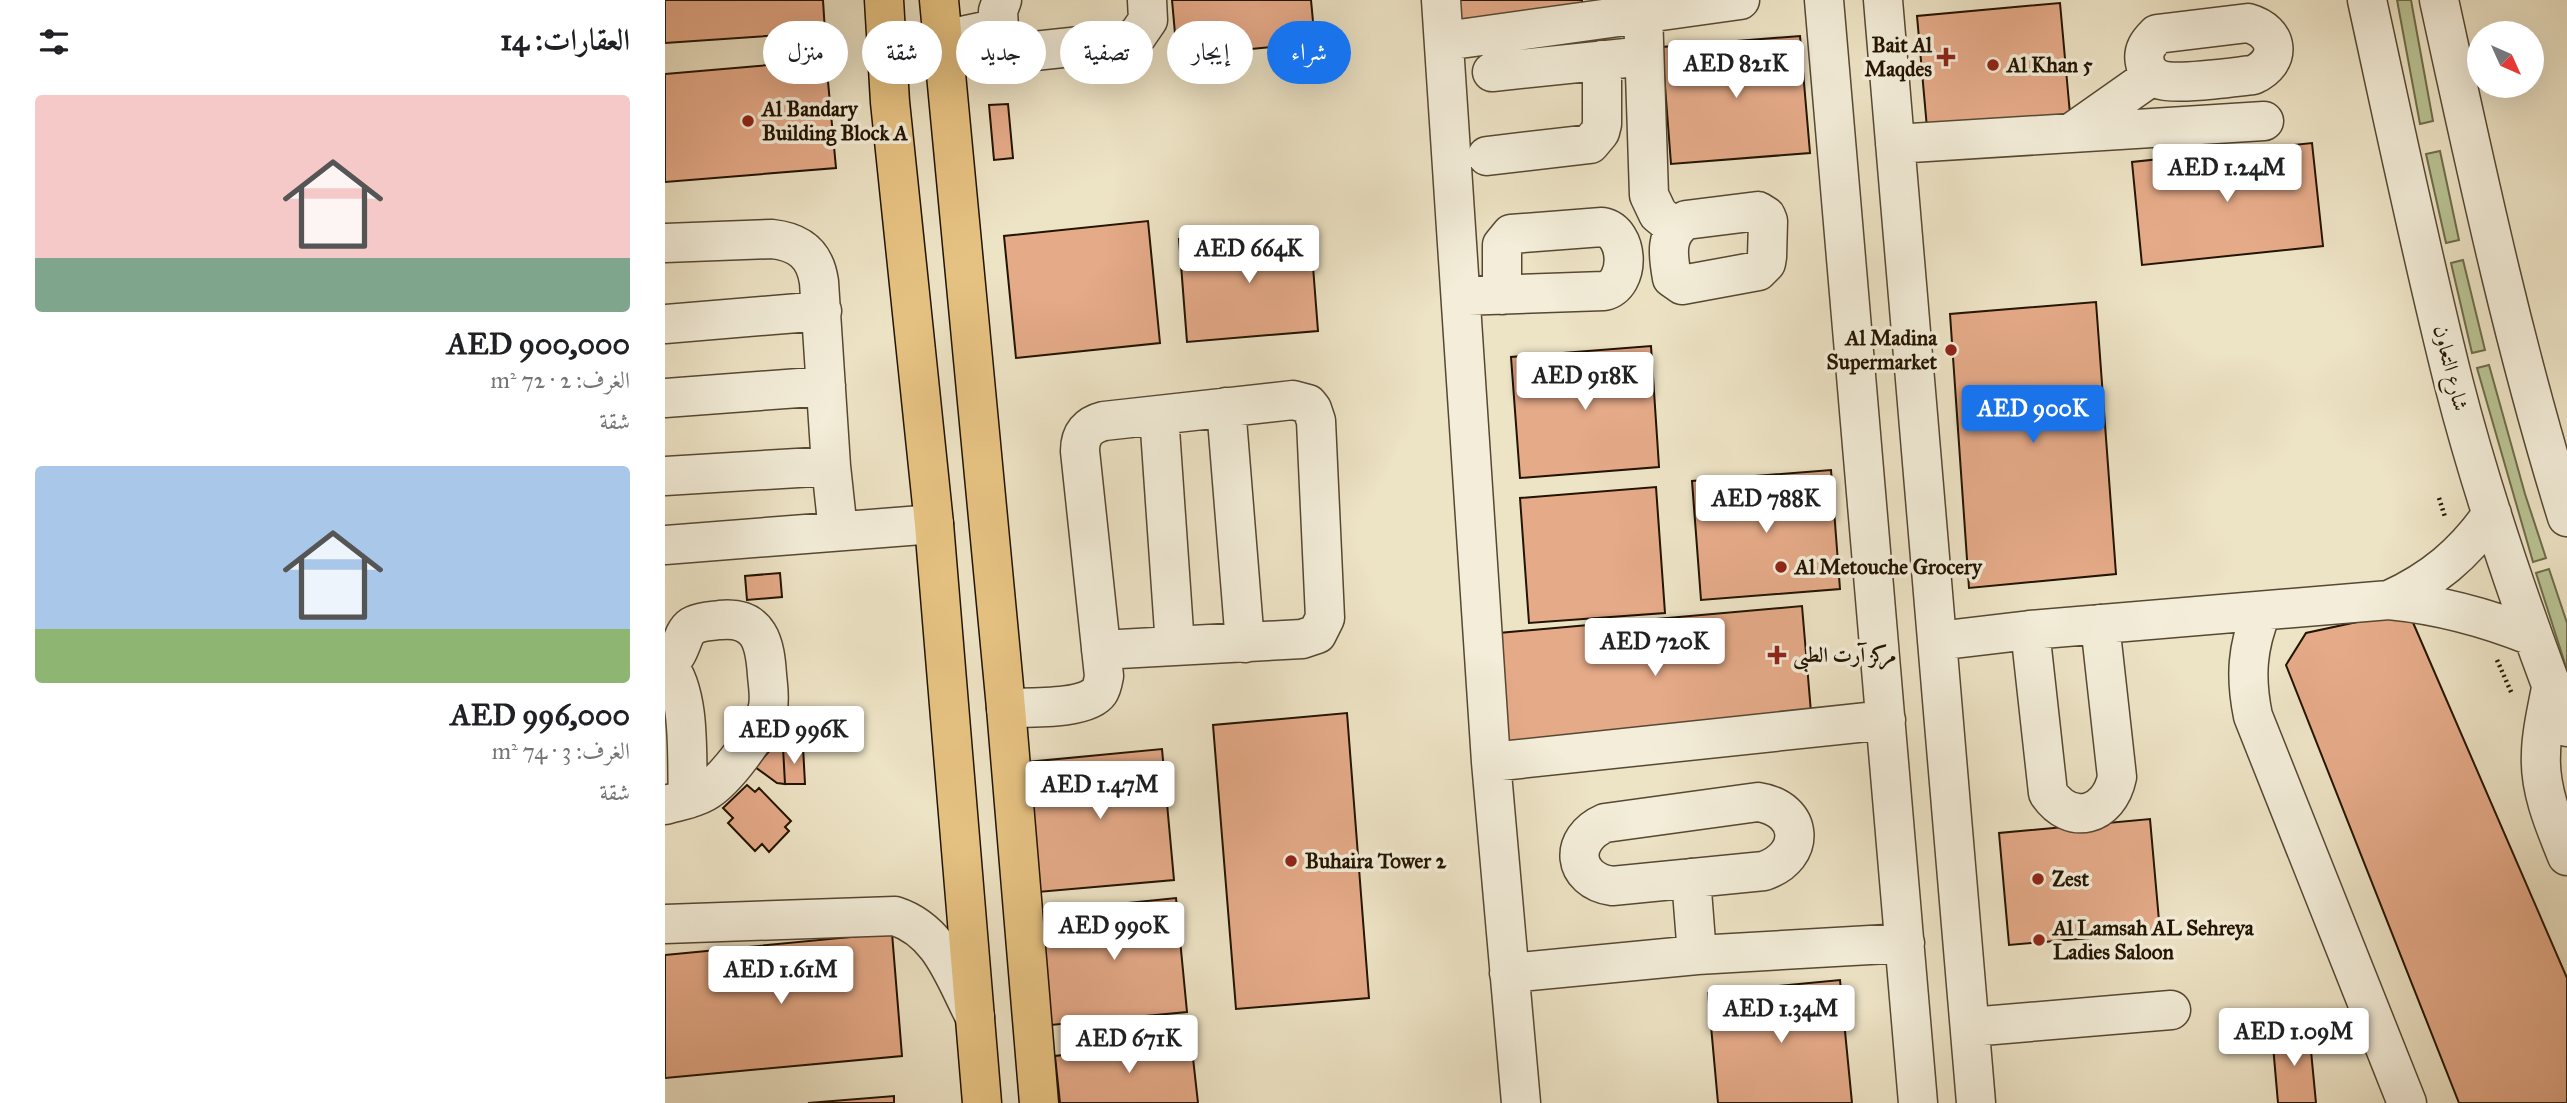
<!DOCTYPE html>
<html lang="ar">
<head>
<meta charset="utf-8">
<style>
	body { margin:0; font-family:"IM FELL Great Primer",Amiri,serif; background:#f2f2f2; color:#202124; direction:rtl; height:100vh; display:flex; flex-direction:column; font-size:26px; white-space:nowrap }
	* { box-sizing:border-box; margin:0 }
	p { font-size:23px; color:#757577 }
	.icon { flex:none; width:38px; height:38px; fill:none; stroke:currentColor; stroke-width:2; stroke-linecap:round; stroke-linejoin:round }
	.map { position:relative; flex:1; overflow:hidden; direction:ltr }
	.drawer { display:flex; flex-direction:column; background:#fff; width:665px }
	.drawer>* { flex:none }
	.guide { position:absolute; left:21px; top:21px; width:665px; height:63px; direction:rtl; display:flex; gap:14px }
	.needle { width:46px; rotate:135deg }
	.controls { position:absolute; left:1802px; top:21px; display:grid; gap:14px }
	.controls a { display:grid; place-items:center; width:77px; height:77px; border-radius:50%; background:#fff; box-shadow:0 7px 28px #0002; font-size:35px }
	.price { position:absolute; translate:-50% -60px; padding:0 16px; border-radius:7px; background:#fff; color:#222; font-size:23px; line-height:46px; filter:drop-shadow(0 2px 4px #0008) }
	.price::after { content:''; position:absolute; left:50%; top:42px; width:21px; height:16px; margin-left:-10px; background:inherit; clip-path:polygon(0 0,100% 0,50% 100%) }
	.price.on { background:#1a73e8; color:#fff }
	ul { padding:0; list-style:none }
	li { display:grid; align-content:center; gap:14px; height:371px; padding:0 35px }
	li span { display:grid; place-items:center; height:217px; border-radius:7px; color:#555 }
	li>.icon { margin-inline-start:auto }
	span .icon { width:126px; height:126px; fill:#fffc; stroke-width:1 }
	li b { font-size:30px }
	h2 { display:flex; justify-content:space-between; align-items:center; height:84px; padding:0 35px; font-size:30px }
	.chip { padding:0 24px; border-radius:32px; background:#fff; box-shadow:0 7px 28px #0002; font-size:24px; line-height:63px }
	.chip.on { background:#1a73e8; color:#fff }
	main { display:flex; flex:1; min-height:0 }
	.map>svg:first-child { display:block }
</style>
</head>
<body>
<main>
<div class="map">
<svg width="1902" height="1103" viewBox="0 0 1902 1103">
	<rect width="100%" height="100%" fill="#ede3c5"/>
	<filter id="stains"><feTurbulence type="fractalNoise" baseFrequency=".00286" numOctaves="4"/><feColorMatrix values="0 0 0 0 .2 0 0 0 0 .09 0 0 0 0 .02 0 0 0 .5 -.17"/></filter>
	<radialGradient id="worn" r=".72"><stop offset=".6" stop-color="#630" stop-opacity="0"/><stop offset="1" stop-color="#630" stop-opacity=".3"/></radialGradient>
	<path fill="#b9c394" stroke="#6e6c4a" stroke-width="2" d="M1732,0H1746L1768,121L1755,124Z
		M1775,151L1794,240L1781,243L1761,154Z
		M1798,260L1820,350L1807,353L1786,263Z
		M1824,365L1860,494L1881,558L1868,562L1812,368Z
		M1884,569L1902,623V670L1871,573Z"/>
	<path fill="#e5aa88" stroke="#231401" stroke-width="2" d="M0,0H158L160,32L0,43Z
		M507,0H646L650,43L512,56Z
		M776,0H917V8L778,21Z
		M1395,3L1405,114L1262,128L1252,16Z
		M1135,36L1145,153L1006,164L997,47Z
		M161,60L171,168L0,182V74Z
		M343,104L348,158L329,160L324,105Z
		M1647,143L1658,246L1477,265L1467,162Z
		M483,221L495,343L351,358L339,236Z
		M645,228L653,331L522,342L514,239Z
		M1431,302L1451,574L1304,588L1285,314Z
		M986,346L994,467L855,478L846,357Z
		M1166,470L1175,589L1036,600L1027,481Z
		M991,487L1000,613L864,623L855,498Z
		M115,573L117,597L82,600L80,576Z
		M1137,606L1147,724L844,751L834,633Z
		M1743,611L1902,978V1103H1794L1621,665L1641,633Z
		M682,713L704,998L571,1009L548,725Z
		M118,747L120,784L112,783L90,767L107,748Z
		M118,747H138L140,784H120Z
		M497,749L509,880L373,892L362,762Z
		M82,785L90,792L94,788L126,821L120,827L124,831L104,852L97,844L90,851L63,823L68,818L58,808Z
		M1485,819L1495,932L1344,945L1334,833Z
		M511,898L522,1012L386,1025L375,912Z
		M227,933L237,1056L0,1078V955Z
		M1175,980L1187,1103H1053L1043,993Z
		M1644,1030L1651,1103H1613L1607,1034Z
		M526,1040L533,1103H395L390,1056Z
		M229,1096V1103H143Z"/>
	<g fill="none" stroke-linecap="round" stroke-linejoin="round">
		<g stroke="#564832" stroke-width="41">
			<path id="minor" d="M337,0L333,11L334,28L337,35L350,47L369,51L463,41L472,36L483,20L482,0
				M776,0L826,762L856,1103
				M1159,0L1253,1103
				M1218,0L1311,1103
				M1702,0C1730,128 1757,257 1789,384C1819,501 1859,615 1902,727
				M1774,0C1812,174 1849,347 1902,517
				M978,12L984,195L993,214L1010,228
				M1583,23C1615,32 1617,62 1588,75C1568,77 1509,86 1493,79C1487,76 1481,70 1480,63C1477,50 1484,42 1492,34Z
				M277,40L334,28
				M780,41L1075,0
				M827,72L961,58
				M1406,133L1487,76
				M1230,144L1599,121
				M822,156L925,144L935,132L937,124V60
				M1093,211L1101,216L1103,221L1102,257L1101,263L1093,271L1017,285L1007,278C1003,256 999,233 1021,220Z
				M0,243L107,239C134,242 150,254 154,282L166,466L0,476
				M796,296L939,291C966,285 965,232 937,227L846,234L837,245V295
				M0,324L157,311
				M0,398L161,386
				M561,407L580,643
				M494,415L510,646
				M166,466L173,531
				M0,545L269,524
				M1724,600C1768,580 1799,554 1827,514
				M1597,611C1582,647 1580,677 1588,716L1742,1103
				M1365,630L1383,793C1406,827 1444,816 1452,777L1435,624
				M1272,641L1365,630L1724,600C1775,605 1820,617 1867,636
				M3,665C27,695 21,761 23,799
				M0,666C19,654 15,631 29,625C37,621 47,621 55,620C95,616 100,644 102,675C103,686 105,697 103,707C98,730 61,780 40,792C28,799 14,801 0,805
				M1886,688C1882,710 1876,732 1876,754C1874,789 1889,824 1902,856
				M341,708C362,707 422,710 434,692C437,688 438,682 439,676L415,451C415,434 423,425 439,421L628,400L643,404L647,409L651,421L660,618L652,634L637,639L436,650
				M826,762L1221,720
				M1093,802C1139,809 1142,856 1099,871L947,886C907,880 903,839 940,823Z
				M1026,878L1032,955
				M0,924L230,916C276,931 289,977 310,1017
				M844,973L1032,955L1240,943
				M1305,1027L1506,1010"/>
		</g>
		<g stroke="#231401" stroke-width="41">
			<path id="major" d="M219,0L225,102L269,524L317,1103
				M274,0L341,708L374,1103"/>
		</g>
		<path stroke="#231401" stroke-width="4.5" stroke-dasharray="2 3.5" stroke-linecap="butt" d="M1774,498L1780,517
			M1832,660L1847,694"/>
		<use href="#minor" stroke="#f3edd9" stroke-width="38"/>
		<use href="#major" stroke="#e6c282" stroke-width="38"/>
	</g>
	<g fill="#8f2418" stroke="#f3edd9" stroke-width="2.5">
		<path d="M1277.5 46.5h7v7h7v7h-7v7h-7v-7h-7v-7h7z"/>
		<circle cx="1328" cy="65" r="7"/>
		<circle cx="83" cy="121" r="7"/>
		<circle cx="1286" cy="350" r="7"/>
		<circle cx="1116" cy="567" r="7"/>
		<path d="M1108.5 644.5h7v7h7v7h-7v7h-7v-7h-7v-7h7z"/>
		<circle cx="626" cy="861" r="7"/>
		<circle cx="1373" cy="879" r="7"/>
		<circle cx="1374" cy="940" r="7"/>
	</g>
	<g text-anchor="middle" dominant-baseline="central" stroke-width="7" stroke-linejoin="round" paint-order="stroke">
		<g font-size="21" font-weight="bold" fill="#231401" stroke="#f3edd9" text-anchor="start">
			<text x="1267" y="45" text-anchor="end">Bait Al<tspan x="1267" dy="24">Maqdes</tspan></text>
			<text x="1342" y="65">Al Khan 5</text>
			<text x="97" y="109">Al Bandary<tspan x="97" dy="24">Building Block A</tspan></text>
			<text x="1272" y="338" text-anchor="end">Al Madina<tspan x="1272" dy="24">Supermarket</tspan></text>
			<text x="1130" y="567">Al Metouche Grocery</text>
			<text x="1128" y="655">مرکز آرت الطبی</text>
			<text x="640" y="861">Buhaira Tower 2</text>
			<text x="1387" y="879">Zest</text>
			<text x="1388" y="928">Al Lamsah AL Sehreya<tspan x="1388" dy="24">Ladies Saloon</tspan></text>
		</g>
		<g font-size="21" fill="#231401" stroke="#f3edd9">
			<text transform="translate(1786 368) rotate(76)">شارع التعاون</text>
		</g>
	</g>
	<rect width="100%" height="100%" filter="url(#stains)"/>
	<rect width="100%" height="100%" fill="url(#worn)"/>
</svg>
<div class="controls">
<a><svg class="needle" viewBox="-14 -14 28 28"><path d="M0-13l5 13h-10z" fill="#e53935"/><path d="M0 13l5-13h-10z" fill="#757577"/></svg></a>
</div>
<b class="price" style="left:1071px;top:100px">AED 821K</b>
<b class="price" style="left:1562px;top:204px">AED 1.24M</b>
<b class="price" style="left:584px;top:285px">AED 664K</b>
<b class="price" style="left:920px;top:412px">AED 918K</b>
<b class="price on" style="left:1368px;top:445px">AED 900K</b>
<b class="price" style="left:1101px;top:535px">AED 788K</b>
<b class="price" style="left:990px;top:678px">AED 720K</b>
<b class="price" style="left:129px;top:766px">AED 996K</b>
<b class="price" style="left:435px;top:821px">AED 1.47M</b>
<b class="price" style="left:449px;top:962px">AED 990K</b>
<b class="price" style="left:116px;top:1006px">AED 1.61M</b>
<b class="price" style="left:1116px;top:1045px">AED 1.34M</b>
<b class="price" style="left:1629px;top:1068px">AED 1.09M</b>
<b class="price" style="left:464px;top:1075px">AED 671K</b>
<div class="guide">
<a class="chip on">شراء</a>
<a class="chip">إيجار</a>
<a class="chip">تصفية</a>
<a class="chip">جديد</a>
<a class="chip">شقة</a>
<a class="chip">منزل</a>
</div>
</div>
<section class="drawer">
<h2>العقارات: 14<svg class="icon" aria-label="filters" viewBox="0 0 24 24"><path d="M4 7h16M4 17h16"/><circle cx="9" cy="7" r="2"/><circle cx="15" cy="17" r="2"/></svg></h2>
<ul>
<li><span style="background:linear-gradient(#f6c9c9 75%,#7fa58c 0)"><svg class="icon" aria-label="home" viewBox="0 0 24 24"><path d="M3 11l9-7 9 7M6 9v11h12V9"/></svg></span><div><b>AED 900,000</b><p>الغرف: 2 · 72 m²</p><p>شقة</p></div></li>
<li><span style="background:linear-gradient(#a9c7e8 75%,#8fb573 0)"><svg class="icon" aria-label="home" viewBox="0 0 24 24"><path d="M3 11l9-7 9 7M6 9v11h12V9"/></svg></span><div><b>AED 996,000</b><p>الغرف: 3 · 74 m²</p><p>شقة</p></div></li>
</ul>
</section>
</main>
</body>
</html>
